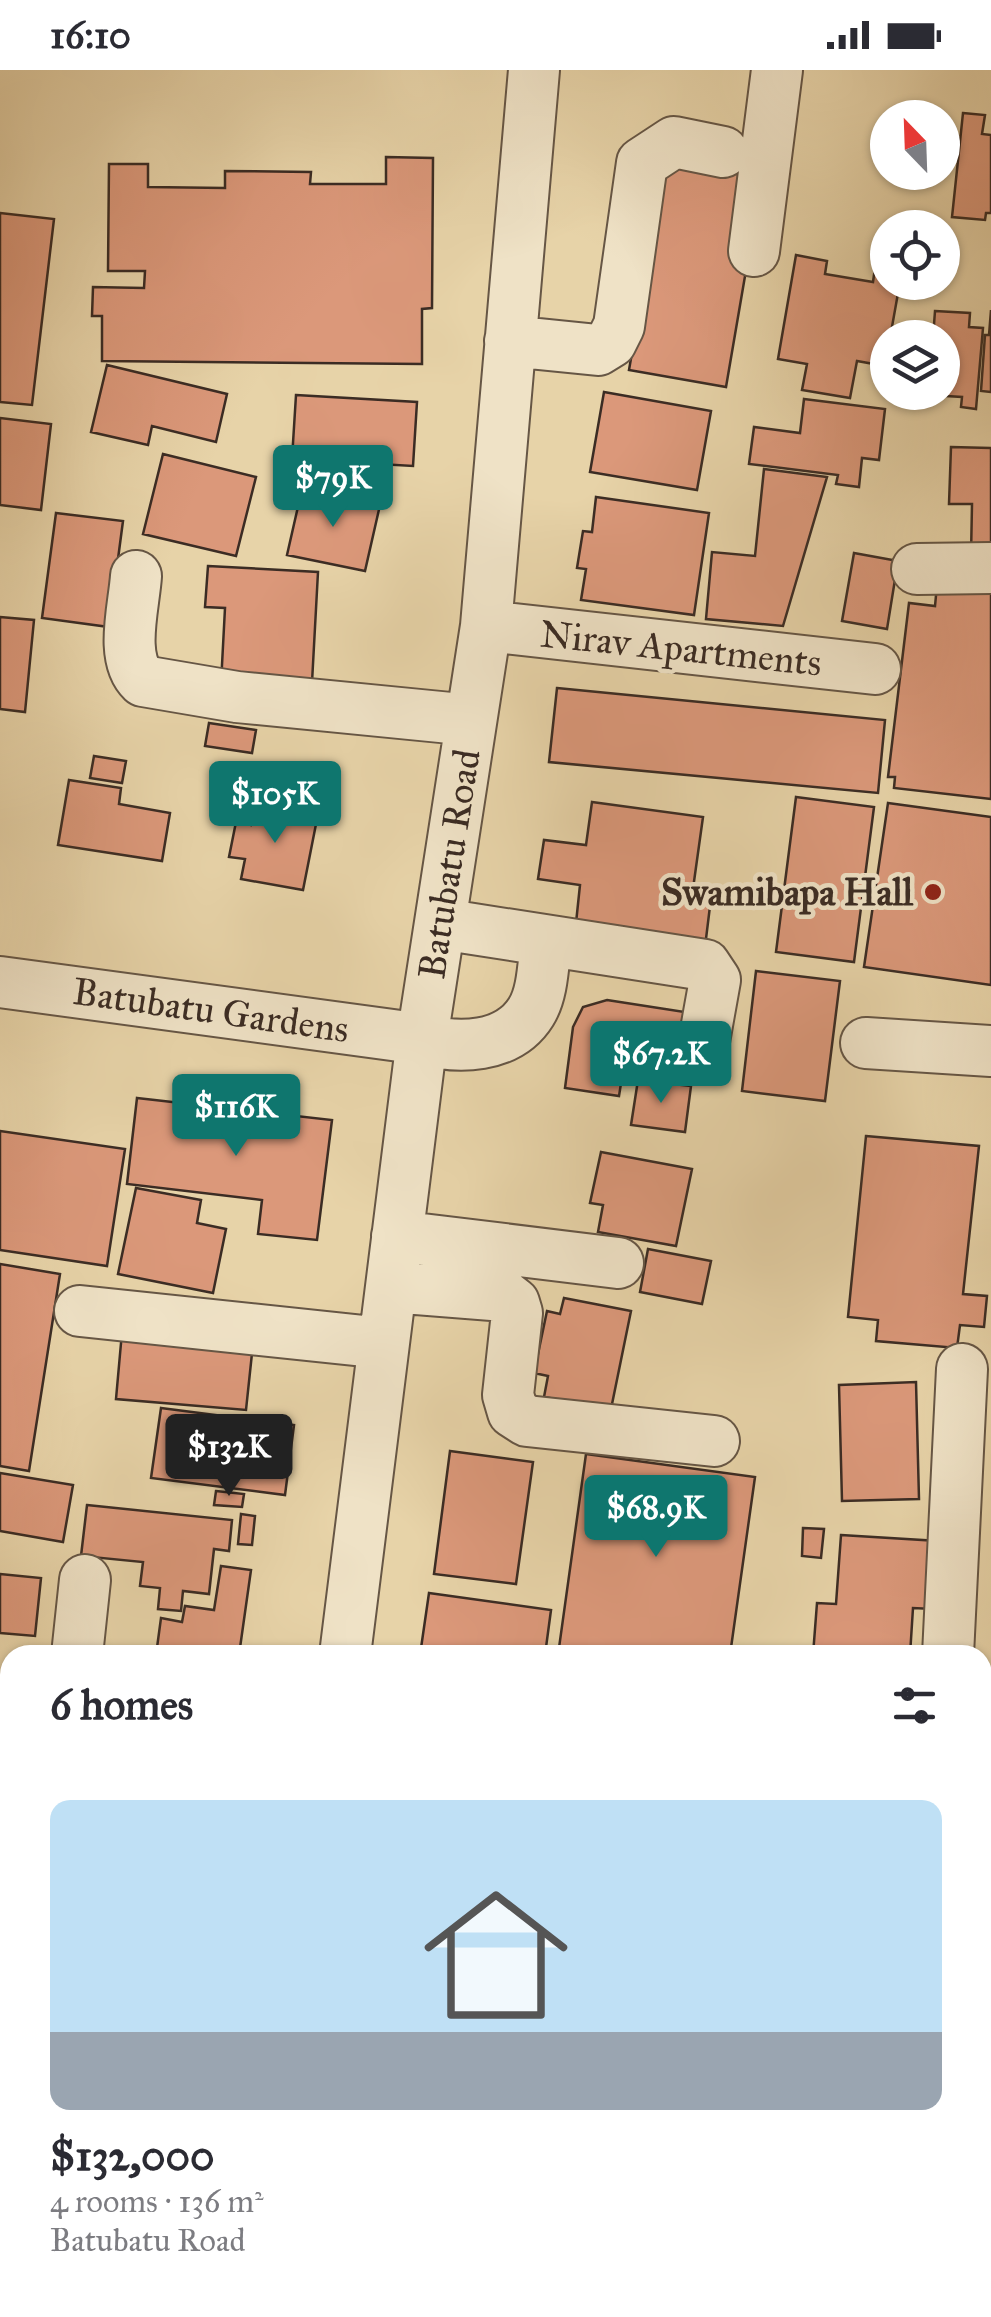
<!DOCTYPE html>
<html lang="en">
<head>
<meta charset="utf-8">
<style>
	body { margin:0; font-family:"IM FELL Great Primer",serif; background:#f7f7f7; color:#2b2b33; height:100vh; display:flex; flex-direction:column; font-size:38px; white-space:nowrap }
	* { box-sizing:border-box; margin:0 }
	p { font-size:32px; color:#7c7c81 }
	.icon { flex:none; width:55px; height:55px; fill:none; stroke:currentColor; stroke-width:2; stroke-linecap:round; stroke-linejoin:round }
	.map { position:relative; flex:1; overflow:hidden }
	.details { position:absolute; left:0px; top:1575px; width:992px; height:672px; display:flex; flex-direction:column; background:#fff; border-radius:30px 30px 0 0; box-shadow:0 2px 8px #0004 }
	.details>* { flex:none }
	.needle { width:65px; rotate:337deg }
	.buttons { position:absolute; left:870px; top:30px; display:grid; gap:20px }
	.buttons a { display:grid; place-items:center; width:90px; height:90px; border-radius:50%; background:#fff; box-shadow:0 2px 8px #0004; font-size:50px }
	.price { position:absolute; translate:-50% -85px; padding:0 22px; border-radius:10px; background:#0f766e; color:#fff; font-size:32px; line-height:65px; filter:drop-shadow(0 2px 5px #0008) }
	.price::after { content:''; position:absolute; left:50%; top:60px; width:30px; height:22px; margin-left:-15px; background:inherit; clip-path:polygon(0 0,100% 0,50% 100%) }
	.price.selected { background:#222; color:#fff }
	ul { padding:0; list-style:none }
	li { display:grid; align-content:center; gap:20px; height:530px; padding:0 50px }
	li span { display:grid; place-items:center; height:310px; border-radius:20px; color:#555 }
	li>.icon { margin-inline-start:auto }
	span .icon { width:180px; height:180px; fill:#fffc; stroke-width:1 }
	li b { font-size:42px }
	h2 { display:flex; justify-content:space-between; align-items:center; height:120px; padding:0 50px; font-size:42px }
	.status { display:flex; justify-content:space-between; align-items:center; height:70px; padding:0 50px; background:#fff; direction:ltr }
	.status svg { height:28px; fill:currentColor }
	.map>svg:first-child { display:block }
</style>
</head>
<body>
<div class="status"><b>16:10</b><svg viewBox="0 0 49 12"><path d="M0 12V9h3v3zM5 12V6h3v6zM10 12V3h3v9zM15 12V0h3v12zM26 1h20v11H26zM47 4h2v5h-2z"/></svg></div>
<div class="map">
<svg width="991" height="2247" viewBox="0 0 991 2247">
	<rect width="100%" height="100%" fill="#e7d3a8"/>
	<filter id="stains"><feTurbulence type="fractalNoise" baseFrequency=".002" numOctaves="4"/><feColorMatrix values="0 0 0 0 .2 0 0 0 0 .09 0 0 0 0 .02 0 0 0 .5 -.17"/></filter>
	<radialGradient id="worn" r=".72"><stop offset=".6" stop-color="#630" stop-opacity="0"/><stop offset="1" stop-color="#630" stop-opacity=".3"/></radialGradient>
	<g fill="none" stroke-linecap="round" stroke-linejoin="round">
		<path stroke="#9ab6b2" stroke-width="40" d="M0,1762L10,1763"/>
		<path stroke="#9ab6b2" stroke-width="70" d="M982,2012L991,2015"/>
	</g>
	<path fill="#db987a" stroke="#3b2c24" stroke-width="2.5" d="M963,43L985,45L982,64L991,65V143H986L985,150L952,147Z
		M386,87L433,88L432,238L422,239V294L102,291V246H92L93,217L144,218L145,201H108L109,94H148V117L225,118V101L311,102L310,114H386Z
		M665,91L762,107L726,317L629,300Z
		M0,143L54,149L32,335L0,332Z
		M796,185L827,191L825,204L873,212L875,198L888,200V212H900L890,268H888L885,296L857,291L850,328L802,320L807,294L778,289Z
		M991,240V322L981,321L985,265H989Z
		M935,241L970,243L969,257L983,258L976,339L961,337L962,327L929,325L942,322V268H933Z
		M107,295L227,324L216,372L152,356L148,375L91,362Z
		M604,322L711,341L697,420L590,402Z
		M296,325L417,332L413,396L292,389Z
		M804,329L885,339L879,390L862,388L859,417L836,414L838,405L749,394L754,357L800,363Z
		M0,348L51,354L41,440L0,435Z
		M951,377L991,378V486H971L972,434H949Z
		M163,384L256,407L236,486L143,464Z
		M764,399L827,407L783,556L706,549L712,482L755,486Z
		M302,419L380,435L365,501L287,485Z
		M596,427L709,443L694,545L581,530L586,499L577,498L583,461L592,462Z
		M56,443L123,451L109,557L42,548Z
		M854,483L898,491L887,559L842,551Z
		M208,496L318,502L311,631L221,614L225,538L205,537Z
		M937,515L991,521V729L894,718L895,707H888L909,533L935,536Z
		M0,547L34,550L25,642L0,639Z
		M557,618L885,650L878,723L549,692Z
		M209,653L256,660L252,683L205,676Z
		M94,686L126,691L122,713L90,708Z
		M69,710L121,718L119,734L170,743L162,791L58,775Z
		M796,727L874,737L854,892L776,882Z
		M592,732L703,747L692,826L711,828L705,877L576,853L580,815L538,809L544,770L586,775Z
		M255,733L318,744L303,820L241,809L245,789L229,787L236,752L251,755Z
		M888,733L991,747V915L864,897Z
		M756,901L840,911L825,1031L742,1021Z
		M607,930L691,943L684,991L626,982L619,1026L565,1018L573,957L583,937Z
		M638,1010L691,1016L685,1062L631,1055Z
		M137,1028L332,1050L317,1170L258,1164L262,1130L127,1114Z
		M0,1061L125,1079L107,1196L0,1180Z
		M866,1066L979,1076L963,1224L987,1226L984,1257L960,1255L957,1278L876,1271L878,1250L848,1247Z
		M601,1082L692,1099L676,1176L598,1162L603,1135L590,1133Z
		M136,1118L201,1130L197,1153L226,1159L213,1223L118,1204Z
		M648,1179L711,1191L702,1234L640,1222Z
		M0,1194L60,1204L29,1401L0,1396Z
		M564,1228L631,1241L611,1339L544,1327L548,1306L534,1303L547,1241L560,1244Z
		M122,1262L253,1274L246,1340L116,1329Z
		M916,1312L919,1429L842,1431L839,1315Z
		M161,1338L294,1355L285,1425L151,1408Z
		M450,1381L533,1392L516,1514L434,1504Z
		M586,1384L755,1407L730,1585H558Z
		M0,1403L73,1415L63,1472L0,1461Z
		M216,1421L244,1424L242,1437L214,1435Z
		M87,1435L232,1450L229,1481L214,1479L209,1524L183,1521L181,1541L158,1539L160,1518L140,1516L143,1492L81,1486Z
		M241,1444L255,1446L252,1475L238,1474Z
		M803,1458L824,1459L821,1488L802,1486Z
		M841,1465L938,1471L933,1539L913,1538L910,1585H813L817,1533L836,1534Z
		M221,1496L251,1500L239,1585H156L161,1548L182,1552L185,1536L214,1540Z
		M0,1504L41,1508L35,1566L0,1563Z
		M429,1523L551,1540L545,1585H420Z
		M0,1812L10,1813V1910L0,1908Z
		M982,1899H991V1988L982,1989Z
		M0,1972L10,1974V2052L0,2051Z
		M982,2069L991,2071V2241L972,2238H982Z
		M0,2102L10,2104V2177L3,2221H0Z
		M212,2238H486L484,2247H211Z
		M492,2238H543L542,2247H491Z
		M624,2238H742L741,2247H622Z"/>
	<g fill="none" stroke-linecap="round" stroke-linejoin="round">
		<g stroke="#665645" stroke-width="54">
			<path id="minor" d="M754,181L777,0
				M510,271L598,280L611,272L619,256L642,93L674,72L723,82
				M917,499L991,498
				M136,506C134,537 119,588 143,611L237,627L471,650
				M486,556L875,599
				M441,854L705,895L715,910L701,988
				M0,912L422,969C457,979 508,979 531,942C543,923 543,894 546,872
				M866,973L991,981
				M397,1166L618,1193
				M391,1217L505,1226L514,1233L517,1243L508,1325L513,1342L527,1351L714,1371
				M80,1241L383,1273
				M77,1585L85,1510
				M345,1585L422,969L486,556L534,0
				M948,1585L962,1299
				M0,1716L10,1717
				M982,1766L991,1765
				M0,1932L10,1934
				M88,2247L90,2238"/>
		</g>
		<use href="#minor" stroke="#efe2c6" stroke-width="50"/>
	</g>
	<circle fill="#8f2418" stroke="#efe2c6" stroke-width="4" cx="933" cy="822" r="10"/>
	<g text-anchor="middle" dominant-baseline="central" stroke-width="9" stroke-linejoin="round" paint-order="stroke">
		<g font-size="38" fill="#3b2c24" stroke="#efe2c6">
			<text transform="translate(681 578) rotate(6)">Nirav Apartments</text>
			<text transform="translate(449 794) rotate(-81)">Batubatu Road</text>
			<text transform="translate(211 940) rotate(8)">Batubatu Gardens</text>
		</g>
		<g font-size="38" font-weight="bold" fill="#3b2c24" stroke="#efe2c6" text-anchor="end">
			<text x="913" y="822">Swamibapa Hall</text>
		</g>
	</g>
	<rect width="100%" height="100%" filter="url(#stains)"/>
	<rect width="100%" height="100%" fill="url(#worn)"/>
</svg>
<div class="buttons">
<a><svg class="needle" viewBox="-14 -14 28 28"><path d="M0-13l5 13h-10z" fill="#e53935"/><path d="M0 13l5-13h-10z" fill="#7c7c81"/></svg></a>
<a><svg class="icon" aria-label="locate" viewBox="0 0 24 24"><circle cx="12" cy="12" r="6"/><path d="M12 2v4M12 18v4M2 12h4M18 12h4"/></svg></a>
<a><svg class="icon" aria-label="layers" viewBox="0 0 24 24"><path d="M12 4l9 5-9 5-9-5zM3 14l9 5 9-5"/></svg></a>
</div>
<b class="price" style="left:333px;top:460px">$79K</b>
<b class="price" style="left:275px;top:776px">$105K</b>
<b class="price" style="left:661px;top:1036px">$67.2K</b>
<b class="price" style="left:236px;top:1089px">$116K</b>
<b class="price selected" style="left:229px;top:1429px">$132K</b>
<b class="price" style="left:656px;top:1490px">$68.9K</b>
<section class="details">
<h2>6 homes<svg class="icon" aria-label="filters" viewBox="0 0 24 24"><path d="M4 7h16M4 17h16"/><circle cx="9" cy="7" r="2"/><circle cx="15" cy="17" r="2"/></svg></h2>
<ul>
<li><span style="background:linear-gradient(#bfe0f5 75%,#9aa5b1 0)"><svg class="icon" aria-label="home" viewBox="0 0 24 24"><path d="M3 11l9-7 9 7M6 9v11h12V9"/></svg></span><div><b>$132,000</b><p>4 rooms · 136 m²</p><p>Batubatu Road</p></div></li>
</ul>
</section>
</div>
</body>
</html>
